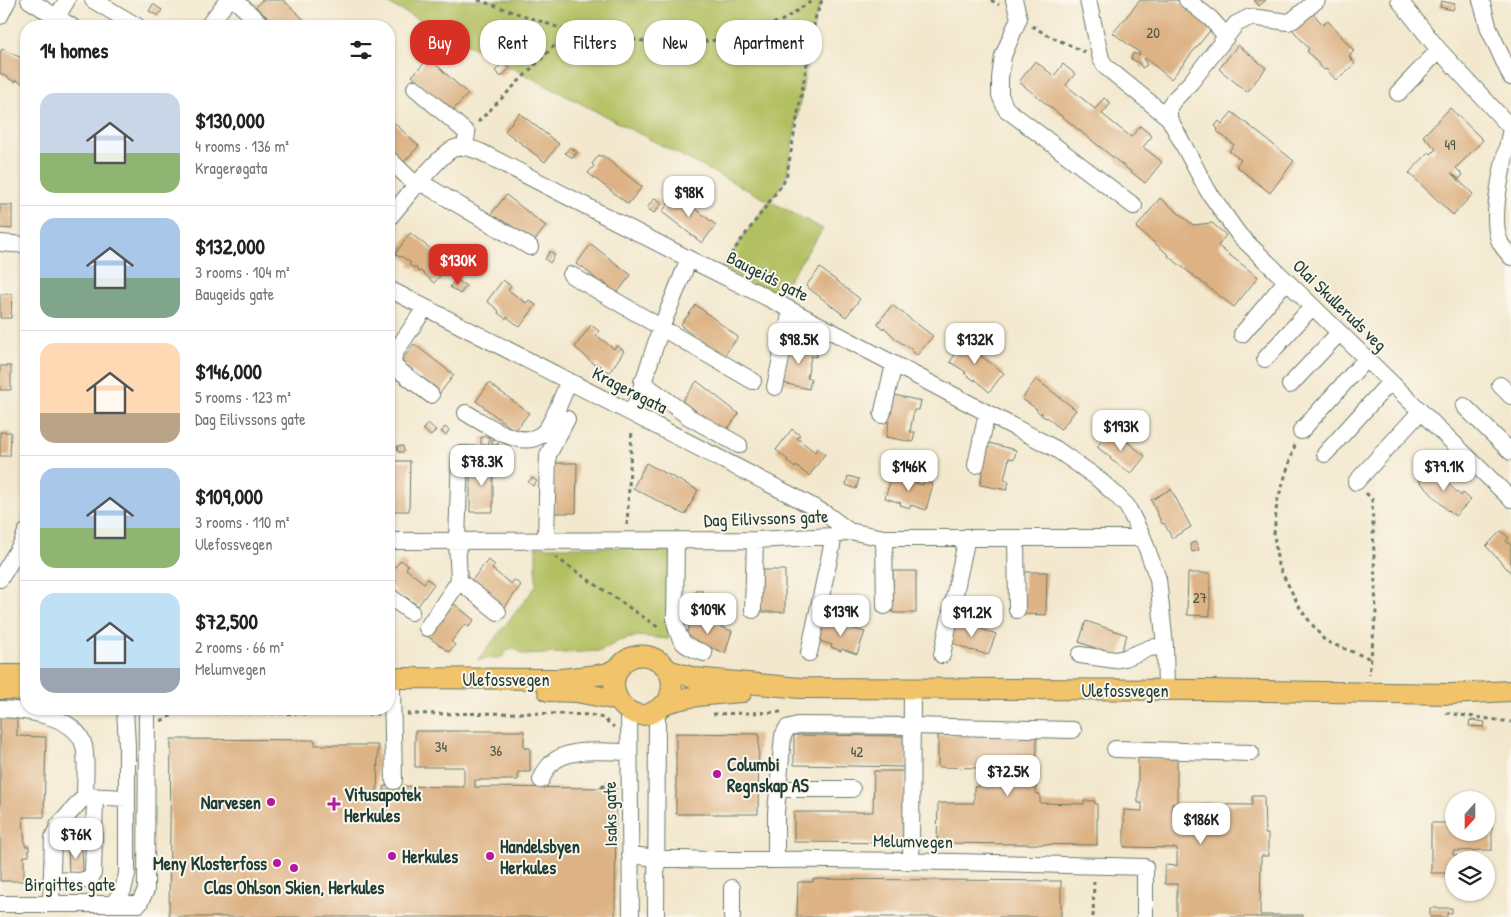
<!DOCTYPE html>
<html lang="en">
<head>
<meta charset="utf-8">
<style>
	body { margin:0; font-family:"Patrick Hand",sans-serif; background:#f2f2f2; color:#222; height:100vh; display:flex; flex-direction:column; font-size:19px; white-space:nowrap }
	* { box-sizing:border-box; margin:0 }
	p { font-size:16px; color:#767676 }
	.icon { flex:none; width:28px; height:28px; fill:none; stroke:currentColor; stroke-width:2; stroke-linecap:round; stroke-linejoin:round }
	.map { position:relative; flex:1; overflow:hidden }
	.panel { position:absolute; left:20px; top:20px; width:375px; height:695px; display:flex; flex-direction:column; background:#fff; border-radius:20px; box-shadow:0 1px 4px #0004 }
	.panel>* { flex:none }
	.banner { position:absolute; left:410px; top:20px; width:475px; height:45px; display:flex; gap:10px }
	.needle { width:32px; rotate:201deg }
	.fabs { position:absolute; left:1445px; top:791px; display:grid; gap:10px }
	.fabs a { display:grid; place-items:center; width:50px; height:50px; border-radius:50%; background:#fff; box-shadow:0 1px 4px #0004; font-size:25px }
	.price { position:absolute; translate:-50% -42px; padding:0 11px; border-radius:10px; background:#fff; color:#222; font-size:16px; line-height:32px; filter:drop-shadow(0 1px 2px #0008) }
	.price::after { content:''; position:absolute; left:50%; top:30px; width:15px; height:11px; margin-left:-8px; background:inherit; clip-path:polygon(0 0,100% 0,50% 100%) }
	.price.current { background:#d93025; color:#fff }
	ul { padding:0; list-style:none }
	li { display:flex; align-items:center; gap:15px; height:125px; padding:0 20px }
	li+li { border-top:1px solid #e0e0e0 }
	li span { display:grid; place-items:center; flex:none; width:140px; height:100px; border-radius:15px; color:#555 }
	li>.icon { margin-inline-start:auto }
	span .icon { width:60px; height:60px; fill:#fffc; stroke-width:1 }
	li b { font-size:21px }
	h2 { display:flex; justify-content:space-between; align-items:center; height:60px; padding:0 20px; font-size:21px }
	.chip { padding:0 18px; border-radius:20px; background:#fff; box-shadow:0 1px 4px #0004; font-size:18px; line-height:45px }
	.chip.current { background:#d93025; color:#fff }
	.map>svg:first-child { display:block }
</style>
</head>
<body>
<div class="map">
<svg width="1511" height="917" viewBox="0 0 1511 917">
	<rect width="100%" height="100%" fill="#fbf7ec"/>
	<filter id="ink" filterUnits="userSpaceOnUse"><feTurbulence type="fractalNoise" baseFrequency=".02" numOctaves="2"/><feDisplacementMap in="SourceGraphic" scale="10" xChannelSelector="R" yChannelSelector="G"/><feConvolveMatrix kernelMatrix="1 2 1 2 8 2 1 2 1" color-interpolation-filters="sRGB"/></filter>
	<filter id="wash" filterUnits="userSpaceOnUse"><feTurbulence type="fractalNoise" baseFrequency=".0096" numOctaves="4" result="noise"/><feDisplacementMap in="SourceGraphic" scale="20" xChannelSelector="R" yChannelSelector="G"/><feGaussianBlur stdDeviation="1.12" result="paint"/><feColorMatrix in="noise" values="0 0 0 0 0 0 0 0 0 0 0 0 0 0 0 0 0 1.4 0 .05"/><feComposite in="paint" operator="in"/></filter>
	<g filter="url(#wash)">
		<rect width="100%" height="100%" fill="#f3e8ce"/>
		<path fill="#b3c062" stroke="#697e4b" d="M381,0H822L815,19L786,179L770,201L823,229L777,297L721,268L769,201Z
			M536,547H672L668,639L638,636L619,641L601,651L523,655L516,649L507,650L502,657L478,660L536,586Z"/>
		<g id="blocks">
			<path fill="#ddb284" d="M262,0H283L311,26H277L256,7Z
				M1140,0H1177L1213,27L1171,79L1145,58L1144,60L1147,65L1142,68L1139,63L1131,59L1133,53L1139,55L1140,53L1113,33Z
				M1254,0H1266L1259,6Z
				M1441,1L1455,4L1453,10L1440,7Z
				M153,4L162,10L158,16L149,11Z
				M1311,11L1323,25L1328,21L1354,51L1349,56L1355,64L1336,80L1326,69L1324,70L1307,51L1309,49L1291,28Z
				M1238,45L1266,68L1247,92L1219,69Z
				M2,49L26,60V85L16,80L15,82L0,73V53Z
				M429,58L468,94L451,112L412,76Z
				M1035,61L1054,76L1063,64L1075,74L1066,85L1095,109L1104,98L1111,103L1102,114L1131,137L1140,126L1152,136L1143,147L1162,162L1145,183L1019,82Z
				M503,62L510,68L501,77L495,71Z
				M1450,108L1483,140L1456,168L1463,175L1459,179L1451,173L1473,194L1453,215L1409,173L1429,152L1431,154L1436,149L1423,136Z
				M1232,112L1294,161L1270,193L1236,166L1241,160L1229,151L1234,145L1217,131L1218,129L1215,126L1219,121L1222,124Z
				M519,113L559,144L545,162L505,131Z
				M389,118L419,146L402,164L389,151Z
				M570,147L577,152L573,158L565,153Z
				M599,155L601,157L602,155L642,187L628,204L588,173L594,166L592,164Z
				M676,194L716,225L702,243L662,212Z
				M506,195L546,226L532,244L497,217L496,219L492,215V213Z
				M655,198L662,203L654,213L647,208Z
				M1160,198L1193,225L1212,223L1226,235L1218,246L1258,277L1234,307L1168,256L1169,255L1136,228Z
				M0,205H12V229L0,228Z
				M410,233L450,264L434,283L421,271L419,272L416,269L417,268L415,266L414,268L409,265L411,263L401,256L400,257L395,254Z
				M591,244L631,275L617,293L610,290L611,288L602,281L600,283L582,266L581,268L576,264Z
				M550,251L555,255L550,263L545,259Z
				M820,268L860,299L846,317L806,286Z
				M456,279L466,286L460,294L450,287Z
				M503,280L511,286L508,290L526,303L529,300L536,305L520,327L507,317L506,319L498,313L499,311L487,301Z
				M0,294H12L11,318H0Z
				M696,305L738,337L724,356L682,327L683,326L681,324Z
				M892,305L933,336L918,354L917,355L912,351L913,350L897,340L884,327L883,329L878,325V323Z
				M591,325L599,331L596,335L614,349L617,345L624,351L609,373L596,363L595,365L575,347Z
				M957,338L1004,373L989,392L975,379V381L964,373L966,372L950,362L956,353L949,348Z
				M791,342L818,348L816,357L811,356L807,378L811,379L809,389L783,383Z
				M414,344L454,375L440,393L401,362Z
				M0,366H11V390H0Z
				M1036,379L1076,410L1062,428L1060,429L1047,417L1046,418L1041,415L1042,412L1041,414L1036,410L1037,409L1022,399Z
				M697,381L739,414L724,433L691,407L690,408L684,404L685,403L682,401Z
				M489,383L529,413L515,431L476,401Z
				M894,395L921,401L919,410H914L910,432H915L913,442L886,437L889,421L887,420Z
				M428,423L436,430L431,436L423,429Z
				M445,427L449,430L446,435L441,432Z
				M792,429L800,435L797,438L815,452L817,448L825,454L809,476L796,466L795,468L787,461L788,460L776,450Z
				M1111,429L1145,456L1131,474L1110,459L1111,458L1097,447Z
				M0,432H11L10,456H0Z
				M481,437H489V445H481Z
				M492,439H498V445H492Z
				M989,443L1016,450L1014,459L1009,458L1004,480L1009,481L1007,490L980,485L983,469H981Z
				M397,446H403L404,452H398Z
				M389,461H410L409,511H389Z
				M470,462H493V512H470Z
				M554,463H577L576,513H554Z
				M646,463L698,490L685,515L633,488Z
				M1434,465L1442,472L1439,475L1461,496L1463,493L1471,500L1455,516L1449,510L1448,511L1419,481Z
				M893,472L902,475L901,479L923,485L924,481L933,484L926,510L911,505L910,508L900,505L901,503L885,498Z
				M848,476L859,479L856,489L846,485Z
				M532,478L537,481L533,486L528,482Z
				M1171,489L1191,527L1172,538L1164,523L1162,524L1151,500Z
				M1501,531L1509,538L1506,541L1511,545V573L1486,546Z
				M1196,542L1199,550L1192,552L1190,544Z
				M401,560L408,565L406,569L424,583L427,579L434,584L418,606L406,597L404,599L395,592L396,590L389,584V574Z
				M488,560L495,565L492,569L511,584L514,580L521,585L505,607L471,581Z
				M762,570H785V612H762L760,586H762Z
				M893,571H916V613H893L891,588H893Z
				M1024,572H1047L1046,615L1024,614Z
				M1188,573H1210V616L1187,615Z
				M696,590H702V597H696Z
				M453,603L474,620L469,627L465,624L451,642L455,645L449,652L427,636Z
				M692,617L732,631L725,653L710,647L709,650L685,639Z
				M824,619L865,632L857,654L842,649L841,651L831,647L832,645L817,640Z
				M955,620L996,634L988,655L972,650V651L948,641Z
				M1086,621L1127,635L1119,657L1095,650V648L1079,642Z
				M0,714L17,715V736L46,737L44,817H23L25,846H29V856H24V881H0Z
				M1470,720L1485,722L1484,727L1469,726Z
				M415,731H524V748H530V772H518V780H475V787L616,788L615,917H169L171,739L315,740V745H378L377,799H384V786L464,787V767H415Z
				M676,733L759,734L758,814H676Z
				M794,735L906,736V767L794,765Z
				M938,735L1037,736L1036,792L1037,794H1040V803L1084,804V801H1095V804H1097V845L937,843L938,803H974V787H979V768L938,767Z
				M1138,758H1177V803L1172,804V811H1176V804L1252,805V796H1264L1265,834H1268V856H1261L1260,915H1303V917H1177V884H1165V865L1177,866V848L1124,847V810L1142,811V803H1138Z
				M874,771H905L904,843L794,842V812H873Z
				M1431,823H1454V832H1486V823H1492V850L1453,851V855H1457V860H1454L1453,873H1431Z
				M68,845H82L83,874H69Z
				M813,879L1061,881V917H797L798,882H813Z
				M1430,908H1452V913H1447V917H1430Z"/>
		</g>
	</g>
	<g filter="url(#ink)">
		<use href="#blocks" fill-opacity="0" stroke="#69796a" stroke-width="1"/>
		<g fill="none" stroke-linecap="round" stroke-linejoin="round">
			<g stroke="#69796a" stroke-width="18">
				<path id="minor" d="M29,0L71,26
					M93,0L137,26
					M235,0L263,26
					M1014,0L1019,18L1003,56L1000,78V95L1006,109L1134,206
					M1088,0L1101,59L1106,67L1169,118L1208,191L1239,235L1511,499
					M1187,0L1211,19L1226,36
					M1399,0L1439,50L1511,128
					M1481,0L1489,29L1511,77
					M0,16L8,0
					M57,17L67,0
					M208,26L228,0
					M415,88L467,133L465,146
					M1398,93L1439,50
					M1169,118V107L1173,101L1191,82L1236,24L1250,17L1288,22L1293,20L1317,0
					M1511,128C1506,157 1487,218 1501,244C1504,249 1508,253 1511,257
					M389,159L417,186
					M420,182L530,247
					M389,218C401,204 441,152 455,148C465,145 472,149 481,152L689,259L766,297L1056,449L1096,477L1115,494L1127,506L1143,538L1158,579L1165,646L1166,690
					M0,243L26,245
					M571,275L753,381
					M389,289L793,496L826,514L849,531
					M425,308L394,354L393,363L396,368L431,395
					M1242,334L1286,281
					M1265,359L1312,307
					M642,382L689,417L739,445
					M1290,385L1339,333
					M1500,385L1511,396
					M775,387L791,310
					M1464,406L1511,452
					M466,413C488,425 529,457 548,427C557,413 562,396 569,381
					M633,413L661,328L689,259
					M882,415L894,364
					M1301,431L1366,359
					M1325,454L1390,382
					M976,465L987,413
					M1356,482L1420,412
					M884,538L885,606
					M1016,538L1017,610
					M546,540L548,455L567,419
					M389,541L755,540L834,536L849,531L884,538H1143
					M676,541L675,621C679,643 684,646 704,653
					M0,579L22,543L26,532
					M459,581L498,612
					M389,596L411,612
					M753,610L755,540
					M427,628L459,581L457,541L460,454L483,455
					M809,653L834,536
					M942,655L967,537
					M1080,655L1115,660L1125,658L1150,648L1165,646
					M392,689L394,781
					M0,709C25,710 76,715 84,746C87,759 85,782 85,796L58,826L53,838L51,904
					M629,711L631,917
					M1115,749L1251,753
					M541,780C543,776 545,770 549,766C565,746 606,752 629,752
					M778,789H852
					M85,796L127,798
					M630,855C697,863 764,859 831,860C935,861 1040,864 1145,867V917
					M776,859V812L783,736L787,728L798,725L912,726L1073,730
					M911,861L912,689
					M51,880L80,881L91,878L93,873L95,797
					M0,904H139L146,890L147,709
					M113,904L123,890L127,874V745L125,709
					M656,917L657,712
					M732,917V888"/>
			</g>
			<g stroke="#69796a" stroke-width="22">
				<path id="major" d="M668,670L695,678L800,688L1205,690L1451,694L1511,691
					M0,675H26
					M389,678L561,679L606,674L621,666
					M0,689L26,690
					M548,691L576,692L618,700
					M667,703C688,662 634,639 618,670C607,690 621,714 643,715C655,715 660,705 670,702C694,695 717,694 742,692"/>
			</g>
			<path stroke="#69796a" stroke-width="3" stroke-dasharray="4 4" stroke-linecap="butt" d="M478,0L569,31L617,38L678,45L731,38L783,20L813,0
				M991,0L999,5
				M1032,26L1047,35L1085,52
				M478,122L569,31
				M726,261L786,179L815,19L822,0
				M1295,445L1277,502L1274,534L1278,565L1301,610L1325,641L1371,659
				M1366,493L1372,499L1376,612L1369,675
				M627,525L632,429
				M555,557L661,629
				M1446,713L1511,722
				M407,714L530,713L591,715L603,718L614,727
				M713,714L782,712
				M161,721L176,713L378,714
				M602,788L604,783H614
				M1093,917L1094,879"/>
			<use href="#minor" stroke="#fff" stroke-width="16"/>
			<use href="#major" stroke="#f1c36a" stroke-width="20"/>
		</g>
	</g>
	<g fill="#b5179e" stroke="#fbf7ec" stroke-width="2">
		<circle cx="717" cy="774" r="5"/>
		<circle cx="271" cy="802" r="5"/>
		<path d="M331.5 796.5h5v5h5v5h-5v5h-5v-5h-5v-5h5z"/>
		<circle cx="392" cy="856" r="5"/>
		<circle cx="490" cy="856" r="5"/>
		<circle cx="277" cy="863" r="5"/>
		<circle cx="294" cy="868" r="5"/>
	</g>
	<g text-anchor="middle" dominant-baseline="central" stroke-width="4" stroke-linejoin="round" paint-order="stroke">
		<g font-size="15" fill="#4e5a48">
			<text x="1153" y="32">20</text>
			<text x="1450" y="144">49</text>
			<text x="1200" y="597">27</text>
			<text x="441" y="746">34</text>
			<text x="496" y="750">36</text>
			<text x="857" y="751">42</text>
		</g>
		<g font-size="18" fill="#1f3d34" stroke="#fbf7ec">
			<text transform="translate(768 276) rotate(27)">Baugeids gate</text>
			<text transform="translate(1340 305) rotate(44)">Olai Skulleruds veg</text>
			<text transform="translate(630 390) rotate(27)">Kragerøgata</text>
			<text transform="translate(766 518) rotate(-2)">Dag Eilivssons gate</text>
			<text x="506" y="679">Ulefossvegen</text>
			<text x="1125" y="690">Ulefossvegen</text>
			<text transform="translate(610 814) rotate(-91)">Isaks gate</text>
			<text transform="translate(913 841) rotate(1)">Melumvegen</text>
			<text x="70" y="884">Birgittes gate</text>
		</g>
		<g font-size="18" font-weight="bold" fill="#1f3d34" stroke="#fbf7ec" text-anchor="start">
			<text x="727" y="764">Columbi<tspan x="727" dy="21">Regnskap AS</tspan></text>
			<text x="344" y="794">Vitusapotek<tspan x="344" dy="21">Herkules</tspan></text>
			<text x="261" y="802" text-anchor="end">Narvesen</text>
			<text x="500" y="846">Handelsbyen<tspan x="500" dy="21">Herkules</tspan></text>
			<text x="402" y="856">Herkules</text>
			<text x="267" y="863" text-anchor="end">Meny Klosterfoss</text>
			<text x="294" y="887" text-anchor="middle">Clas Ohlson Skien, Herkules</text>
		</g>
	</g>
</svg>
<div class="fabs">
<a><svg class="needle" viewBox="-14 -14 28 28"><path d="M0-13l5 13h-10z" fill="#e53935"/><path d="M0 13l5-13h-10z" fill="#767676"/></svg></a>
<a><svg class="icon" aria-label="layers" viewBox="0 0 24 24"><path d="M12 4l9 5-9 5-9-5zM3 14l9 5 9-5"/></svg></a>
</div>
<b class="price" style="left:689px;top:218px">$98K</b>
<b class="price current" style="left:458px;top:286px">$130K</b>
<b class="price" style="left:799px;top:365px">$98.5K</b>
<b class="price" style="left:975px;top:365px">$132K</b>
<b class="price" style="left:1121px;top:452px">$193K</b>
<b class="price" style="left:482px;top:487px">$78.3K</b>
<b class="price" style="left:909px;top:492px">$146K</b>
<b class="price" style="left:1444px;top:492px">$79.1K</b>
<b class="price" style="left:708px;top:635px">$109K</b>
<b class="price" style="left:841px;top:637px">$139K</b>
<b class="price" style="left:972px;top:638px">$91.2K</b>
<b class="price" style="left:1008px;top:797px">$72.5K</b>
<b class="price" style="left:1201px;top:845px">$186K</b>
<b class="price" style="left:76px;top:860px">$76K</b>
<div class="banner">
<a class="chip current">Buy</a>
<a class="chip">Rent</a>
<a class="chip">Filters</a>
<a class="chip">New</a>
<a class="chip">Apartment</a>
</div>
<section class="panel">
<h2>14 homes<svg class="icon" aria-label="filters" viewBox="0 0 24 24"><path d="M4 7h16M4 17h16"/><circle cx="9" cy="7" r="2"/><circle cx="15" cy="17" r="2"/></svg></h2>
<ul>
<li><span style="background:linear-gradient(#c9d6e8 60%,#8fb573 0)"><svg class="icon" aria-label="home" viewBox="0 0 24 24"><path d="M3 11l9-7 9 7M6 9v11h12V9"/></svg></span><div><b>$130,000</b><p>4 rooms · 136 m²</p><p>Kragerøgata</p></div></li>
<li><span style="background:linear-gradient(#a9c7e8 60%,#7fa58c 0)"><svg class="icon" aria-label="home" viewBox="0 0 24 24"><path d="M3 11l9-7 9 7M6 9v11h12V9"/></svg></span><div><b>$132,000</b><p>3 rooms · 104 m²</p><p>Baugeids gate</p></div></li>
<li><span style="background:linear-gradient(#ffd9b3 70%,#b9a48a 0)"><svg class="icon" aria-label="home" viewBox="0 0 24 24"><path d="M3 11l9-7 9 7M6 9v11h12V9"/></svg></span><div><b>$146,000</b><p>5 rooms · 123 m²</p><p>Dag Eilivssons gate</p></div></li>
<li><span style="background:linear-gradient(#a9c7e8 60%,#8fb573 0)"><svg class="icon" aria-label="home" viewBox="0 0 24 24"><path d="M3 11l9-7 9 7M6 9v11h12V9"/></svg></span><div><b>$109,000</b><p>3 rooms · 110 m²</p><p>Ulefossvegen</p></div></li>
<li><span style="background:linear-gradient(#bfe0f5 75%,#9aa5b1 0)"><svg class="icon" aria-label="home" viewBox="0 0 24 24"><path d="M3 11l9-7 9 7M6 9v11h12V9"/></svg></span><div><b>$72,500</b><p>2 rooms · 66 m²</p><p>Melumvegen</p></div></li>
</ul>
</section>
</div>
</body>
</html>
